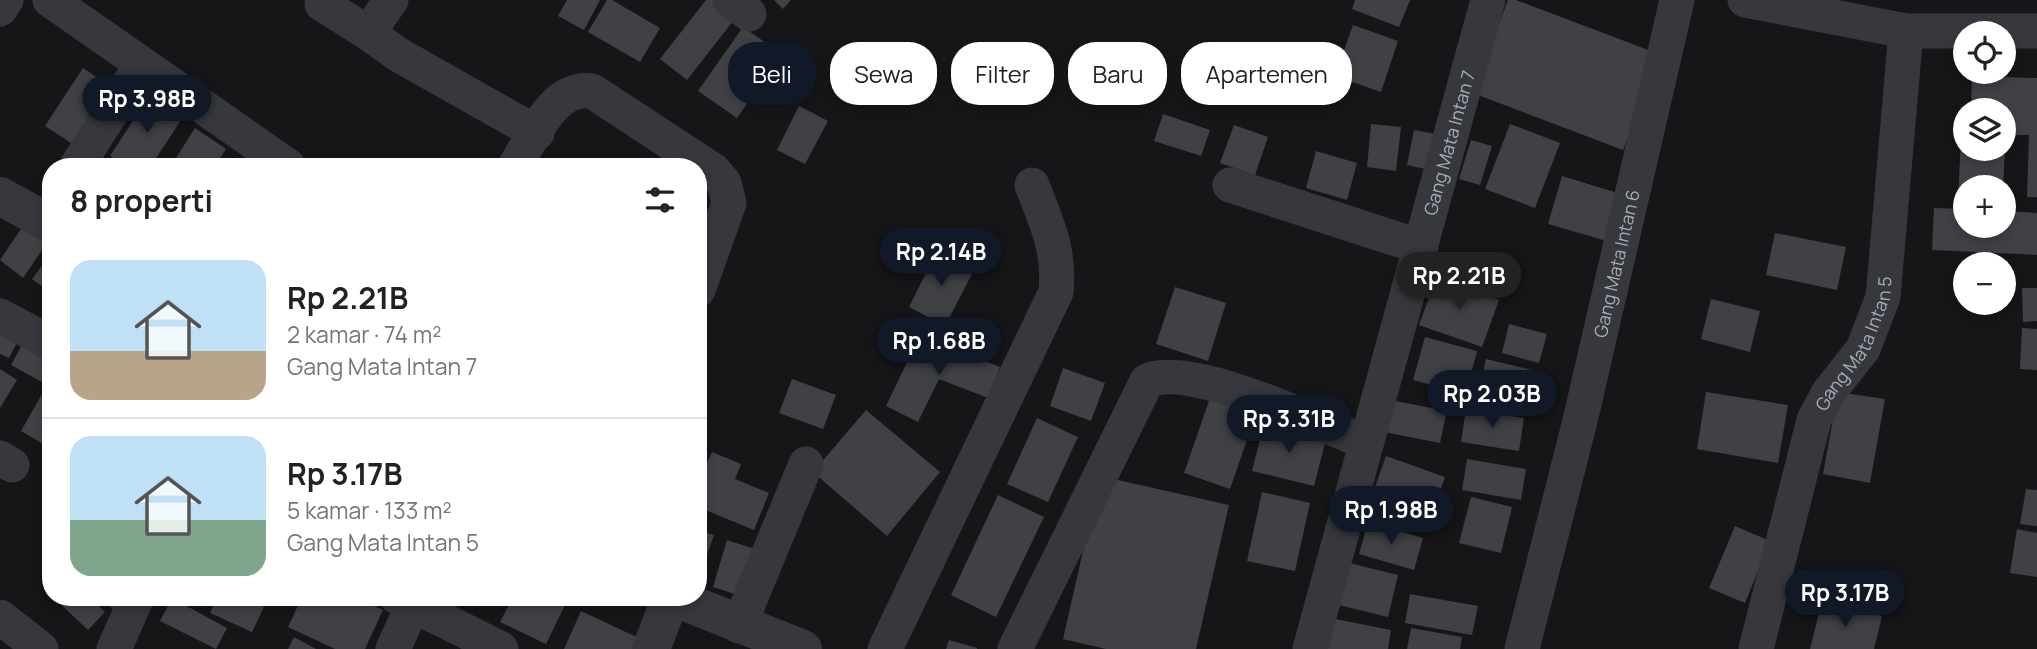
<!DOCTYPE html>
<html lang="id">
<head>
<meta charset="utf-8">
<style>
	body { margin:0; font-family:Manrope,sans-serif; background:#f6f6f6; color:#222; height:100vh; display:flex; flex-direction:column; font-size:26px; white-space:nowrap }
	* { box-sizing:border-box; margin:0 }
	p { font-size:23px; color:#767676 }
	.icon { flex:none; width:38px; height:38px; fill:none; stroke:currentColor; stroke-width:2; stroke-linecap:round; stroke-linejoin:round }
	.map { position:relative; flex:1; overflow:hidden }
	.drawer { position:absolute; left:42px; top:158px; width:665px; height:448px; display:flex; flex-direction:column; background:#fff; border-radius:28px; box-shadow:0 4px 10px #0003 }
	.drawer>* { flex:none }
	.top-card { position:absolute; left:728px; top:42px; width:665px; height:63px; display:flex; gap:14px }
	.tools { position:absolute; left:1953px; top:21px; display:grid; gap:14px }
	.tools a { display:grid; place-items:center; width:63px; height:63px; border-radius:50%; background:#fff; box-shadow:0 4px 10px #0003; font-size:35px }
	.price { position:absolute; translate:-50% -60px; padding:0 16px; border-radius:24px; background:#111827; color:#fff; font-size:23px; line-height:46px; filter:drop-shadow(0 2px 4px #0008) }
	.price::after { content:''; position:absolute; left:50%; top:42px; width:21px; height:16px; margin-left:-10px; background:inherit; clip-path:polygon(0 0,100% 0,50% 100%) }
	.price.active { background:#222; color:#fff }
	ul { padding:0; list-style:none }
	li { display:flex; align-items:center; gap:21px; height:175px; padding:0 28px }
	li+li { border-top:2px solid #e0e0e0 }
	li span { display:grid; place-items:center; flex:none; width:196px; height:140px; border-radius:21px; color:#555 }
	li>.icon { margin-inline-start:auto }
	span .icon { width:84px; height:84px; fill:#fffc; stroke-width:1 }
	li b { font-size:30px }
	h2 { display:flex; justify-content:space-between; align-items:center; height:84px; padding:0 28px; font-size:30px }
	.tag { padding:0 24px; border-radius:28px; background:#fff; box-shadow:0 4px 10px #0003; font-size:24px; line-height:63px }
	.tag.active { background:#111827; color:#fff }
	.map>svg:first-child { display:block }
</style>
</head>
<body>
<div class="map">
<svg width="2037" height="649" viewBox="0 0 2037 649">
	<rect width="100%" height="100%" fill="#161618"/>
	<path fill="#404145" d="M567,0H600L584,30L558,16Z
		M607,0H612L660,28L640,62L588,32Z
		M706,0H718L737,16L687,80L660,59Z
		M774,0H791L783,9Z
		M1355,0H1410L1399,27L1352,9Z
		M1508,0H1516L1659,54L1623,150L1473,93Z
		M1353,25L1398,41L1381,92L1335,76Z
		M743,27L782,54L737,118L698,91Z
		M83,68L117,91L79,148L45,126Z
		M1972,76L2037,78V197H2027L2029,135H2004V110H1971Z
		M149,96L183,117L151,166H126L110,156Z
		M799,106L828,121L805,164L777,150Z
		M1163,114L1210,130L1201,156L1154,141Z
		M1962,116H1965V149H2005L2003,187H1965V199H1958Z
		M1371,124L1401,127L1396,171L1367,167Z
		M1510,124L1560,143L1535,208L1485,189Z
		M1234,125L1268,137L1255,175L1220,163Z
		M195,128L226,149L215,166H171Z
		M1414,130L1446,136L1439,172L1407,165Z
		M1471,140L1492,146L1480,185L1459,179Z
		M1316,151L1357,163L1347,200L1306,188Z
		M1562,176L1621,194L1607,241L1548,224Z
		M1934,208L1965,209V226H2004V211L2037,213V255L1932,250Z
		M31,214L51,237L23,278L0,260Z
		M1775,233L1846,247L1837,290L1766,275Z
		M937,251L974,270L945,326L909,307Z
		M51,254V293L32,279Z
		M1436,278L1499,300L1482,347L1419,325Z
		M1175,287L1226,303L1208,361L1156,344Z
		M2022,288H2037V321L2023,322Z
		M1711,299L1760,311L1750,352L1701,339Z
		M0,321L22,333L9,358L0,354Z
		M1509,324L1547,334L1539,363L1502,353Z
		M2022,328L2037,329V370L2020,369Z
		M28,334L51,347V387L11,365Z
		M1425,337L1477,351L1466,394L1413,380Z
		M926,338L1000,367L988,398L939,379L918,422L886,406L910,356L917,359Z
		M1486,359L1536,371L1529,401L1479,388Z
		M1063,368L1105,383L1091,421L1050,406Z
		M0,369L17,380L0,408Z
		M792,379L836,395L823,429L779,413Z
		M1706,392L1788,405L1778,463L1697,449Z
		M1838,392L1885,399L1870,483L1823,474Z
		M42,394L51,399L50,448L21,431Z
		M1210,398L1256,414L1230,489L1184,473Z
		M1390,400L1447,411L1440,443L1384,432Z
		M1466,409L1524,418L1519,451L1461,442Z
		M866,410L940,472L887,536L813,472Z
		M1037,418L1078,437L1048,502L1007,484Z
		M1264,424L1326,439L1314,486L1252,471Z
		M712,452L741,464L735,479L769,493L754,530L698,507L699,480Z
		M1386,456L1445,477L1426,531L1367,510Z
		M1467,459L1526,469L1521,500L1462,490Z
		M1100,476L1229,505L1196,649H1106L1063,639Z
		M2026,489L2037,490V526L2020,524Z
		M1262,492L1310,503L1295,571L1247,561Z
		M998,495L1044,517L996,617L951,595Z
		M1471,497L1512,507L1501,553L1459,543Z
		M1368,522L1423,538L1414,570L1359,554Z
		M1735,526L1770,541L1745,603L1709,588Z
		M2017,529L2037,533V577L2010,573Z
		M698,530L714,535L699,577H698Z
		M727,540L755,549L741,596L713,587Z
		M1349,563L1398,575L1388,617L1339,605Z
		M51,580V594L44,587Z
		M1410,594L1478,606L1472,635L1405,623Z
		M53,597H90L105,612L88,630Z
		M100,597H124L113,609Z
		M217,597H241L264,607L252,632L210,613Z
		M302,597H355L383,610L365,649H335L288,627Z
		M513,597H569L546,644L500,622Z
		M172,598L227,628L216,649L160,621Z
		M1822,601L1882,616L1874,649H1810Z
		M581,611L643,640L638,649H564Z
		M1330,618L1391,630L1388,649H1324Z
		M1411,628L1462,637L1460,649H1407Z
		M294,637L316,649H288Z
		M949,640L977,648V649H946Z"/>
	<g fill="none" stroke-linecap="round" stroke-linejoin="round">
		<g stroke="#37383d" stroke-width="35">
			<path d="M50,0L288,166"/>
			<path d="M391,0L368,33L399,55L537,133"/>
			<path d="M730,0L749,14"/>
			<path d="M1745,0L1906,31H2037"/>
			<path d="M322,4L368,33"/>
			<path d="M0,9L6,0"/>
			<path d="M77,166L142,64"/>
			<path d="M515,166C533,138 553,85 592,91L714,171L724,183L729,203L698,290"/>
			<path d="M1230,185L1421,247"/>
			<path d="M0,316L51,343"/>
			<path d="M0,458L12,465"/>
			<path d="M397,597L501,649"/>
			<path d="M0,617L41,649"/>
			<path d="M739,626L806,464"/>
			<path d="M114,649L137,597"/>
			<path d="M393,649L413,605"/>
			<path d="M885,649L1056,292C1060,250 1047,224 1032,185"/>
			<path d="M1015,649L1147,381C1190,361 1320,424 1365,442"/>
			<path id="s1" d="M1310,649L1488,0"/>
			<path id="s2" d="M1522,649L1580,421L1677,0"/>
			<path id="s3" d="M1756,649L1814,420L1829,392L1863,349L1883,297L1906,31"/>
		</g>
		<path stroke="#37383d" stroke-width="38" d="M0,196L51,224
			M673,597L803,649
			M651,649L671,597"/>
	</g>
	<g text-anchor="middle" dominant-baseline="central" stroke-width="6" stroke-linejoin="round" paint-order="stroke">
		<g font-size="18" fill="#a8adb8" stroke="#111113">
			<text stroke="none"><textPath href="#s1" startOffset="525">Gang Mata Intan 7</textPath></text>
			<text stroke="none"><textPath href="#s2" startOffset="397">Gang Mata Intan 6</textPath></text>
			<text stroke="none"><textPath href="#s3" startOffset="324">Gang Mata Intan 5</textPath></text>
		</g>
	</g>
</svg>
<div class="tools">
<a><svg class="icon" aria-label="locate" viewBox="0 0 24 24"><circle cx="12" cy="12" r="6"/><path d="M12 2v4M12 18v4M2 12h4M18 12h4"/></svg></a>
<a><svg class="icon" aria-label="layers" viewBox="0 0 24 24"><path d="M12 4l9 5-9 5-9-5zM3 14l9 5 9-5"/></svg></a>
<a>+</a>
<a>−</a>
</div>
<b class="price" style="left:147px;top:135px">Rp 3.98B</b>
<b class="price" style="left:941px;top:288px">Rp 2.14B</b>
<b class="price active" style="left:1459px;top:312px">Rp 2.21B</b>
<b class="price" style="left:939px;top:377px">Rp 1.68B</b>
<b class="price" style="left:1492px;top:430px">Rp 2.03B</b>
<b class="price" style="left:1289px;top:455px">Rp 3.31B</b>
<b class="price" style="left:1391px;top:546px">Rp 1.98B</b>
<b class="price" style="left:1845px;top:629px">Rp 3.17B</b>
<div class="top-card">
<a class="tag active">Beli</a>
<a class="tag">Sewa</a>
<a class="tag">Filter</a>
<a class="tag">Baru</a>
<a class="tag">Apartemen</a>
</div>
<section class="drawer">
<h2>8 properti<svg class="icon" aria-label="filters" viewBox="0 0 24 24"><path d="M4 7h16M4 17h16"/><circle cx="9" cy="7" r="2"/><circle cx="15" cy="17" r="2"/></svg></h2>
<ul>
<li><span style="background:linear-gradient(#bfe0f5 65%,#b9a48a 0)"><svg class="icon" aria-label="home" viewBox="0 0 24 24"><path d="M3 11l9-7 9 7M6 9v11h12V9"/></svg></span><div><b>Rp 2.21B</b><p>2 kamar · 74 m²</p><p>Gang Mata Intan 7</p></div></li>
<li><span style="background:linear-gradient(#bfe0f5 60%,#7fa58c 0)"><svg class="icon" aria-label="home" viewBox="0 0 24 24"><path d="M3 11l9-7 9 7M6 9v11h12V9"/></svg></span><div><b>Rp 3.17B</b><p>5 kamar · 133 m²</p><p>Gang Mata Intan 5</p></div></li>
</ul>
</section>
</div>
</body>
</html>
